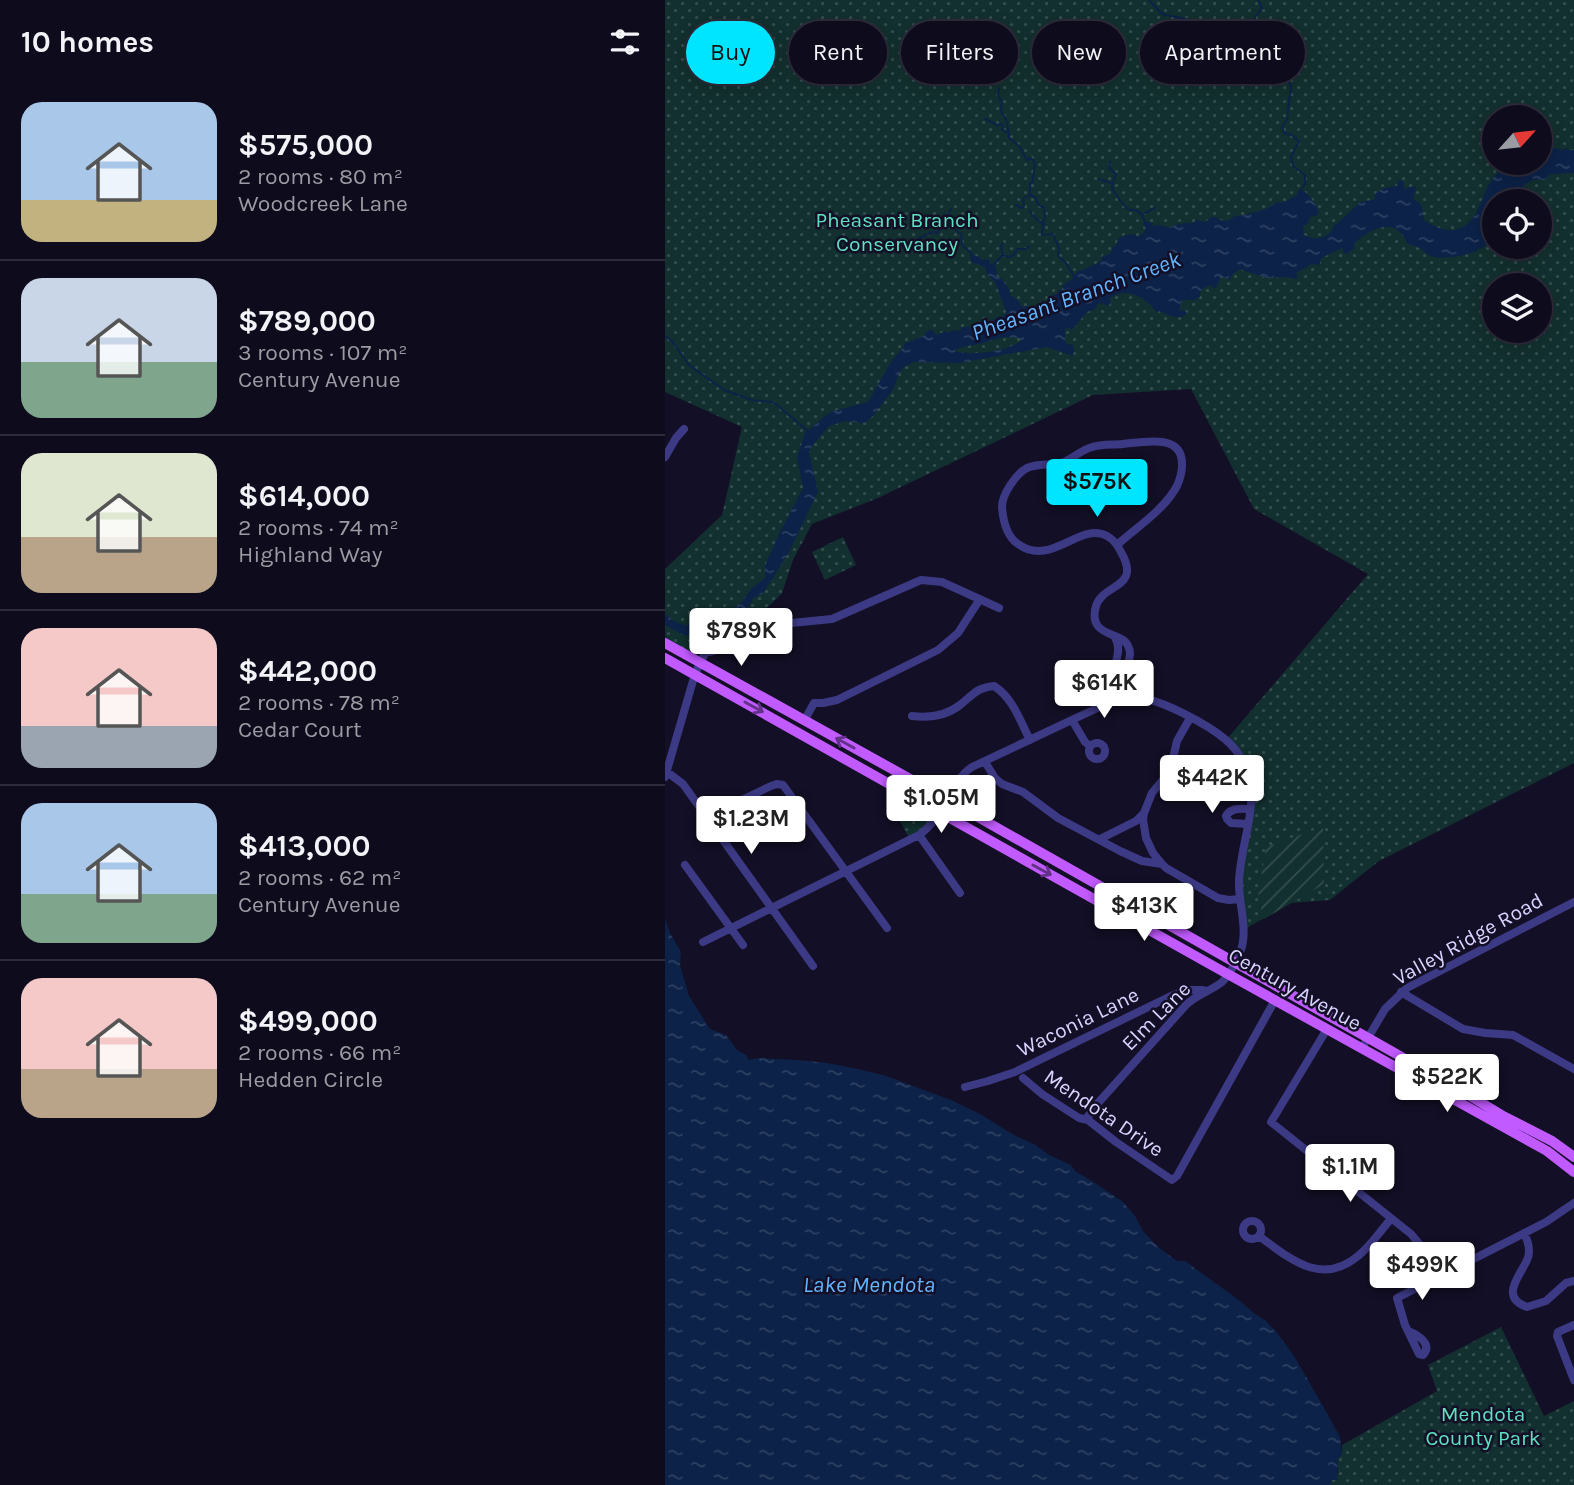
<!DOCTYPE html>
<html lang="en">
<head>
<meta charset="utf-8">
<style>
	body { margin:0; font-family:Karla,sans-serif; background:#1c1929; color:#f1f3f6; height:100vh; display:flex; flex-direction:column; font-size:26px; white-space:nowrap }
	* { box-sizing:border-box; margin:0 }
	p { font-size:23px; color:#9b9ba3 }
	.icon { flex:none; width:38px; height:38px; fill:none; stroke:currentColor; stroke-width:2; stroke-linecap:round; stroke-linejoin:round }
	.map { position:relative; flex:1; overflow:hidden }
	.panel { display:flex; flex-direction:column; background:#0e0b1c; width:665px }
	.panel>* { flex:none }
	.top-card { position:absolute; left:21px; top:21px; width:665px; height:63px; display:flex; gap:14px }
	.needle { width:46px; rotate:63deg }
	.fabs { position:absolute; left:817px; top:105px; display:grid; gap:14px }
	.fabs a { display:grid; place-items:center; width:70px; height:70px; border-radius:50%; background:#0e0b1c; box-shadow:0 4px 18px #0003,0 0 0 2px #2e2b3b; font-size:35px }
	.price { position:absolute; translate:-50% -60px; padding:0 16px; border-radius:7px; background:#fff; color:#222; font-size:23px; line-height:46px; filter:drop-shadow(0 2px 4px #0008) }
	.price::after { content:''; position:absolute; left:50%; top:42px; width:21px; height:16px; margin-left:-10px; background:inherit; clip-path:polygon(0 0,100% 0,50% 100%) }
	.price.current { background:#00e5ff; color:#111 }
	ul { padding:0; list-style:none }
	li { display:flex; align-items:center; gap:21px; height:175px; padding:0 21px }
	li+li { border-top:2px solid #2e2b3b }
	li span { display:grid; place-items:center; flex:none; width:196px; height:140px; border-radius:21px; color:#555 }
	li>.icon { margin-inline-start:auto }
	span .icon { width:84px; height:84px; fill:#fffc; stroke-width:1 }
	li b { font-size:30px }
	h2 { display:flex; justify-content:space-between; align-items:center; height:84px; padding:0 21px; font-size:30px }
	.tag { padding:0 24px; border-radius:32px; background:#0e0b1c; box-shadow:0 4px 18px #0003,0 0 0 2px #2e2b3b; font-size:24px; line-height:63px }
	.tag.current { background:#00e5ff; color:#111 }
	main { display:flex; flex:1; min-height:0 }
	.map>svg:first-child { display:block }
</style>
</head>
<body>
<main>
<section class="panel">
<h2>10 homes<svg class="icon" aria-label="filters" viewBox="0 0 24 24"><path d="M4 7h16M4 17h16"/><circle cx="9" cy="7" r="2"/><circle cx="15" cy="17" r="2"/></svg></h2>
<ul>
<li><span style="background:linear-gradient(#a9c7e8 70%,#c2b280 0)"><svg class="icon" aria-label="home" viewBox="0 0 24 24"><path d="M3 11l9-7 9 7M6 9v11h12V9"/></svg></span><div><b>$575,000</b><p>2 rooms · 80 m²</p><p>Woodcreek Lane</p></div></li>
<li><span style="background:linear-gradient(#c9d6e8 60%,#7fa58c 0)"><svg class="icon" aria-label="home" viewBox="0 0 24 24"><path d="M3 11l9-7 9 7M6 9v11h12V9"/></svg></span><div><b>$789,000</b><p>3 rooms · 107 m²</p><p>Century Avenue</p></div></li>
<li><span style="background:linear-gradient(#dfe7d0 60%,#b9a48a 0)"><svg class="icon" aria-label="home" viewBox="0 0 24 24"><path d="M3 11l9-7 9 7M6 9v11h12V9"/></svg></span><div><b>$614,000</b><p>2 rooms · 74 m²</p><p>Highland Way</p></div></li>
<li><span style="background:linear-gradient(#f6c9c9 70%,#9aa5b1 0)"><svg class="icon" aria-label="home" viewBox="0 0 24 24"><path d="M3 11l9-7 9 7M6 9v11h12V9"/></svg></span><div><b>$442,000</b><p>2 rooms · 78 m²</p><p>Cedar Court</p></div></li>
<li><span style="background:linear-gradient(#a9c7e8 65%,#7fa58c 0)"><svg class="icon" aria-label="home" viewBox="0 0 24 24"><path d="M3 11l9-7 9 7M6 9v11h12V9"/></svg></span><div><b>$413,000</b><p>2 rooms · 62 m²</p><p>Century Avenue</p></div></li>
<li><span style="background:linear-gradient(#f6c9c9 65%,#b9a48a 0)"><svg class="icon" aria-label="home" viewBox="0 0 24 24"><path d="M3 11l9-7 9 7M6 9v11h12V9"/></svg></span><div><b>$499,000</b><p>2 rooms · 66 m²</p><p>Hedden Circle</p></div></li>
</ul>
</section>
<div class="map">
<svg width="909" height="1485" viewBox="0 0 909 1485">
	<defs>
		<pattern id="park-dots" width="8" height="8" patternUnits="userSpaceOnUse" patternTransform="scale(1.75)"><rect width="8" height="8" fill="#12302f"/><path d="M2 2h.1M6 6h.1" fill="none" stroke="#344d4e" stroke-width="1.8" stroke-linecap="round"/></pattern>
		<pattern id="garden-furrows" width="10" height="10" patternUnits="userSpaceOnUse" patternTransform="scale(1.75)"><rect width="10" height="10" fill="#12302f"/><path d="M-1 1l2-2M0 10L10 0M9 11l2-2" fill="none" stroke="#344d4e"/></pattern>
		<pattern id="water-ripples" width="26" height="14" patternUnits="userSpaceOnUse" patternTransform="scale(1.75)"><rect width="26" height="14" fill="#0c2248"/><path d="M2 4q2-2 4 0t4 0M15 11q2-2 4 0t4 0" fill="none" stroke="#2f4163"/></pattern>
	</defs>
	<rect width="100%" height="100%" fill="#130f26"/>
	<path fill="url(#park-dots)" fill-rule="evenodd" d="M0,0H909V763L714,861L665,900L626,903L578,930L574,899L585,782L561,740L703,574L589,509L526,389L428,395L213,498L147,524L128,560L117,593L103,607L40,637L25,657L0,643V569L57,515L77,427L0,392ZM830,117H875V163H830ZM830,201H875V247H830ZM830,285H875V331H830Z
		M178,537L191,565L160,580L147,552Z
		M230,787L275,812L245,840L225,802Z
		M836,1327L879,1416L909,1401V1485H665L666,1480L673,1473V1458L677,1454V1445L772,1391L763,1365Z"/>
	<path fill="url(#garden-furrows)" d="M658,827L659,884L599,919L593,897L601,847Z"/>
	<path fill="url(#water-ripples)" fill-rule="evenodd" d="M893,148L896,150L903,148L904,150H909V173L885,174L881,179L868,180L860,184L854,194L844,201H830C830,213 833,230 827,239C818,254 781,261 766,256C759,253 758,249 752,247C749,245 745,245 742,243C732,216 704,228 689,244V249L681,254L678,252V248L656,258L655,264L653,265L647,264L631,273L633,277L630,279L622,277L602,278L574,269L567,275L565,280L556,276L551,288H548L546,285C539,288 535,288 535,297L530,300H517L514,311L519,310L522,313C514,322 502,314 494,311L492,313C481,297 462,286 445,298V304L443,306L437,303L433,304L430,309L422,312L407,330L404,328L400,329V340L402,344L408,345L409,350L408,356L382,347L294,363L249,362L239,367L234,373L229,388L208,416L199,423L180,421L164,426L147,446L144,453L153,492L124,552L99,592L93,596L89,597C76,625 59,617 35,628C30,630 26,634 20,636L0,625V614L11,622L22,626L31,618L69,608L77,602L85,590L100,578V566L114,534L138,488L132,457L140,433L165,412L203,402L227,360L239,347V344L258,336L263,330H267L271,335L281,331L283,333L288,330L295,331L297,327H306L311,324L312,326L316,325L317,323L320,325V322L324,323L332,317L340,315L341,311L330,282L322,274L320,267L306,262L305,256L306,254L314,257L317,260L324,259L325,265L328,263L330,264L332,273L330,275L334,278H336L344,289L345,295L354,301L357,307C367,305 367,311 376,301L378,303L383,301L385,297L387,298L389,294H392L393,290H396L399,284L406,280L413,271C421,270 427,265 435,262L438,255C443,256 448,253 447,247L451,246L453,239L460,235L470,234L471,237L479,233L480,230L481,229L478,223L487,222L488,226L495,225L506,228L507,226H511L513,223L516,225L519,223H528L531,220L540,222L547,217H552L554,220L563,221L571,215L574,216L599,210L612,202C621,204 624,198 632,195L633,191L636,189C642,192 653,206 654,213L650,216L645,217L643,223L638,227L639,235C650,241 665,239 669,225L674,222L694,203L710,199V194C717,188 722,187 732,186L734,180L739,182L738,185L739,189L750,186L751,188L748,199C759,204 757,209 759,220C766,225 774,229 784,230C818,230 813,189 834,172C846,162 860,163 875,163V153L885,149ZM341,337L355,338L356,341C340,352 308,356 289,351C298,345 307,346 318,343C326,340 333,338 341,337Z
		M0,919L5,933L16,952L15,965L24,996L45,1029L61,1035L72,1050L81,1055L84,1060L93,1058L132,1060L162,1063L193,1069L221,1076L286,1100L315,1114L349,1135L369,1144L384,1155L406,1165L410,1171L430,1183L458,1202L470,1216L478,1231L493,1247L512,1261H520L575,1301L590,1314L600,1320L612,1333L629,1356L659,1408L675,1437L677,1454L673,1458L672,1480H667L665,1485H0Z"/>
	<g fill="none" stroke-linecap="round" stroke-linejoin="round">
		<path stroke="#0c2248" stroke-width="2" d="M484,0L497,14L567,29L593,39C598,50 604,56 615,62V71L626,86L622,120L617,127L619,133L627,135L634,142L626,156L628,166L640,175V184L636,190
			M593,39L596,37L590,25V17L597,8L593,0
			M334,88L333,95L337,102L336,112C342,118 344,130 344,138L354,146L362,160L366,158C374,165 367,173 368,182L365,183V194
			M320,119L332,125L337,124L338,128L337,129L345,135
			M445,162L444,168L451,174C450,178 447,182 447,186C446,189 460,208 463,209C470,212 469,207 475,213C477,214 479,221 481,223
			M434,179L446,183
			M351,205L357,208L359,206L358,199L365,195L371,198C372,204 373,205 379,208C382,219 376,227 377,235L388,234L394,249L393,256L401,263L410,278
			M286,209L282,216L291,230L296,234L297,245L307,254
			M365,210L367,215L379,225
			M478,214L490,208
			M235,246H239L267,232L272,233L278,226L287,227
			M338,255L336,246L338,243
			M329,264L338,255L344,257L349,255L352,249H361L364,246
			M0,336L7,341L24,365L59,390L87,400L108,402L143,431"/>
		<path stroke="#3d3a85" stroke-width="8" d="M0,457L11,438L19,429
			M452,545C472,527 499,510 512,486C515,479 517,473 517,465C518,433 479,442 458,444C448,445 436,444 427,447C416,450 409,458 399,462C387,466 373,463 362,468C351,474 337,494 337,507C338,520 341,536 353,544C386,568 415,521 442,536C448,539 453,546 456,552C477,589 438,583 431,606C422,638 457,631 463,646C468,655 462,663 461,672C461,680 463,690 464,698
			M450,637C457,650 450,659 450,671C450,681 452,691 453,700
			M41,651L45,652L70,645L75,639L106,625L167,619L256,580L277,582L334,608
			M247,716C264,718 281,716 295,705C309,694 311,688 329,686C348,698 355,721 365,740
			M407,720L420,742L425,746
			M139,721L149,703H158L172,700L273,650L293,633L315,599
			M424 751a8 8 0 1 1 16 0a8 8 0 1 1-16 0Z
			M320,762L330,778L337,784L358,792L393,818L455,851L477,861L497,864L501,868L553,898L564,900L574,899
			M2,772L18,784L148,966
			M0,777L30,674L41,651V646C51,640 64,634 75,639
			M41,817L106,786L112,784L118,785L222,928
			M583,824L566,823L562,819L561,816C566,807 576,809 585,809
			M254,835L295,893
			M435,839L471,821L479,813
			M497,864L488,853L481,838L478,819L479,813L487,793L502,775L506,767L512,741L525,718
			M20,865L78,945
			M38,942L254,835C280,817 283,783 307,767L443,703C454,700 464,697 475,698C497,700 544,725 561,740C574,751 584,769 586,786C589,816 575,851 574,881C573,905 585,932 574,955C570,964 565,975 557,982C546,991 532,994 521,1005L433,1103L421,1119
			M736,992L798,1029L820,1033L848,1035L909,1069
			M662,1029L606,1122L746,1234L766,1258L776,1276
			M697,1048L720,1009L742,988L909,902
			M358,1078L377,1094L414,1118L423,1120L451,1142L507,1180L512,1176L610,1000
			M300,1087L323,1081L350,1072L508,995L525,990H538
			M578 1230a9 9 0 1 1 18 0a9 9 0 1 1-18 0Z
			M859,1233C863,1241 866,1252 862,1260C855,1276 834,1297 862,1307L881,1301L901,1283L909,1281
			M594,1236C624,1258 656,1287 693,1256C706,1246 715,1231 726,1219
			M909,1325L893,1332L892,1336L909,1380
			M743,1331C753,1335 768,1344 758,1355L754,1354L740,1325L732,1298L881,1222L909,1203"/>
		<path stroke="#c25bff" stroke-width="10" d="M0,643L283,800L802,1094L838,1116L887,1141L909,1157
			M0,658L550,967L882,1151L909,1172"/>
	</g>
	<defs><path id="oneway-shaft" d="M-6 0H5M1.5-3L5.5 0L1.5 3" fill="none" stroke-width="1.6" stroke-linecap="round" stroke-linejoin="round" transform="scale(1.75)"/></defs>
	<g stroke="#623188">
		<use href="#oneway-shaft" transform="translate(89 707) rotate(29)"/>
		<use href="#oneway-shaft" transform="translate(180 743) rotate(-151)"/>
		<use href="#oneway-shaft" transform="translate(377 870) rotate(29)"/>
	</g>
	<g text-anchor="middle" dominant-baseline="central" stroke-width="5" stroke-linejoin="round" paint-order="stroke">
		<g font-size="21" fill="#5fe0c0" stroke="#130f26">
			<text x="232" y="220">Pheasant Branch<tspan x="232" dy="24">Conservancy</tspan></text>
			<text x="818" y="1414">Mendota<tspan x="818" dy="24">County Park</tspan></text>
		</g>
		<g font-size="21" fill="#d9d4ff" stroke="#130f26">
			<text transform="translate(803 939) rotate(-29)">Valley Ridge Road</text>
			<text transform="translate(630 989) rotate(29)">Century Avenue</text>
			<text transform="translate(491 1016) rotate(-45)">Elm Lane</text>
			<text transform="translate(413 1022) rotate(-26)">Waconia Lane</text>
			<text transform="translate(439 1113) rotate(34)">Mendota Drive</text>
		</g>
		<g font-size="23" font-style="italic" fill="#62b6ff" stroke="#130f26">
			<text transform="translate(411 296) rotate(-20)">Pheasant Branch Creek</text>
			<text x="204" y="1284">Lake Mendota</text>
		</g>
	</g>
</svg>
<div class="fabs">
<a><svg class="needle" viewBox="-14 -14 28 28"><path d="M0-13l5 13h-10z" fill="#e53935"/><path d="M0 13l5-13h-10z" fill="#9b9ba3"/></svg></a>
<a><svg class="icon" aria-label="locate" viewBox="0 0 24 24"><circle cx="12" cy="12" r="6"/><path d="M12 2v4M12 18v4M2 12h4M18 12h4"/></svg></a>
<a><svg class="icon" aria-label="layers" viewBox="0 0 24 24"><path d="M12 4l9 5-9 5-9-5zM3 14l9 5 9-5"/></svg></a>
</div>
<b class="price current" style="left:432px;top:519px">$575K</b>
<b class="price" style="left:76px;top:668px">$789K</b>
<b class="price" style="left:439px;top:720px">$614K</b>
<b class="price" style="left:547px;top:815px">$442K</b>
<b class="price" style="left:276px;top:835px">$1.05M</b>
<b class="price" style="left:86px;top:856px">$1.23M</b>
<b class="price" style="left:479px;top:943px">$413K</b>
<b class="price" style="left:782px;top:1114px">$522K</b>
<b class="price" style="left:685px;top:1204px">$1.1M</b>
<b class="price" style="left:757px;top:1302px">$499K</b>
<div class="top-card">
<a class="tag current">Buy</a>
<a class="tag">Rent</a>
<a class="tag">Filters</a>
<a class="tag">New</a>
<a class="tag">Apartment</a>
</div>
</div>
</main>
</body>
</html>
